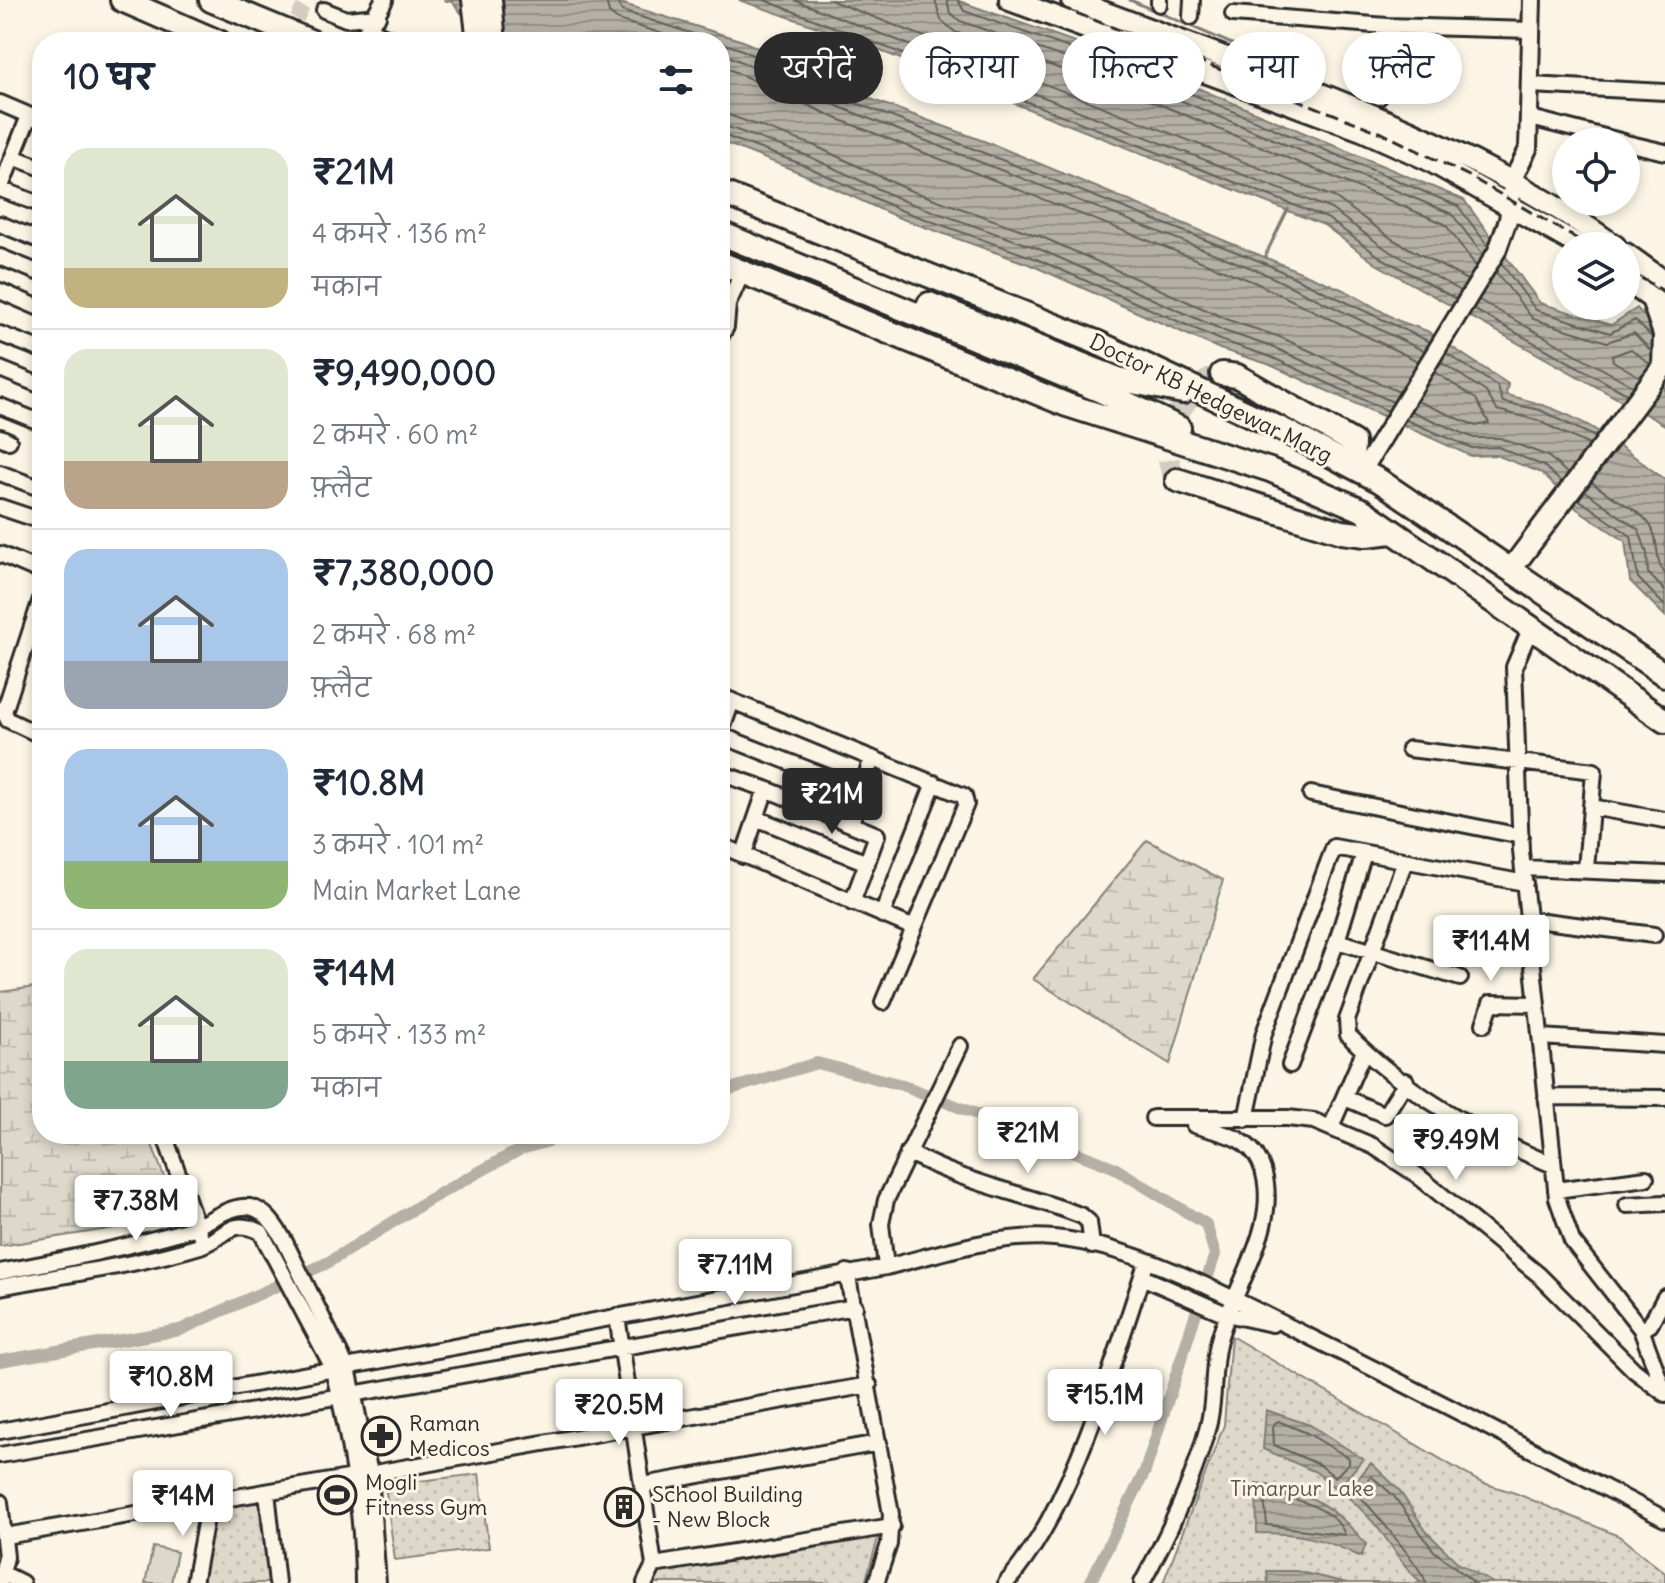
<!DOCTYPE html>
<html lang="hi">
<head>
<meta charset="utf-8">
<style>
	body { margin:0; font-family:Delius,"Playpen Sans Deva",sans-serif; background:#f2f2f3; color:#1f2937; height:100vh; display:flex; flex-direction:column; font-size:30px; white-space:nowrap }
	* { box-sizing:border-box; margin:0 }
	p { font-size:26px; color:#747a83 }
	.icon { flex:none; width:44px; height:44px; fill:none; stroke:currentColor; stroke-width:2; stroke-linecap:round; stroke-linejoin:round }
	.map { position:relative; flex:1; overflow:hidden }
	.drawer { position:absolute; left:32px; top:32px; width:698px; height:1112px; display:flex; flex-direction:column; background:#fff; border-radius:32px; box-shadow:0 4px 12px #0003 }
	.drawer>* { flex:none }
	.guide { position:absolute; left:754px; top:32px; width:760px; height:72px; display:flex; gap:16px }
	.tools { position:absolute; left:1552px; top:128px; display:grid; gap:16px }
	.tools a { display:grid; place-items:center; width:88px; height:88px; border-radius:50%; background:#fff; box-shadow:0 4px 12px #0003; font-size:40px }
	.price { position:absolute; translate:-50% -68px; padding:0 18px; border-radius:8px; background:#fff; color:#222; font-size:26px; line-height:52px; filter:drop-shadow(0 2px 4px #0008) }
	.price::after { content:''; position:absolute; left:50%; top:48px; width:24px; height:18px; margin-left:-12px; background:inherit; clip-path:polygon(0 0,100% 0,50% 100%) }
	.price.selected { background:#2b2b2b; color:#fff }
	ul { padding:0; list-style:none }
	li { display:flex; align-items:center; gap:24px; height:200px; padding:0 32px }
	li+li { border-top:2px solid #e0e1e3 }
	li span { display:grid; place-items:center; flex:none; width:224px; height:160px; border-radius:24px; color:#555 }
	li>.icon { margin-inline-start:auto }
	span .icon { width:96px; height:96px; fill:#fffc; stroke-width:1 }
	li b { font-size:34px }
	h2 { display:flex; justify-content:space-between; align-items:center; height:96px; padding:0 32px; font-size:34px }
	.tag { padding:0 28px; border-radius:36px; background:#fff; box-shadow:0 4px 12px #0003; font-size:28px; line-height:72px }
	.tag.selected { background:#2b2b2b; color:#fff }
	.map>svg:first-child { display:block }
</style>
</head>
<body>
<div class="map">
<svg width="1665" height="1583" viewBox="0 0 1665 1583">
	<defs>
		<pattern id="grass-dots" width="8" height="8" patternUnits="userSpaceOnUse" patternTransform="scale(2)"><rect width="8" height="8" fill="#ded8ca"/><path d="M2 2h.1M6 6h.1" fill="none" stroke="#bfbaae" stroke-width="1.8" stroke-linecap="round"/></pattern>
		<pattern id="wetland-marsh" width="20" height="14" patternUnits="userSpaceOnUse" patternTransform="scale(2)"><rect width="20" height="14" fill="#ded8ca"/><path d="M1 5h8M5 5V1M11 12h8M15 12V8" fill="none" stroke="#bfbaae"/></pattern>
		<pattern id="water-rules" width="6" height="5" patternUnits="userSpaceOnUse" patternTransform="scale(2)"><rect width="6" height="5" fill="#b4b0a5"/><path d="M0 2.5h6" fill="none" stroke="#938f87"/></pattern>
	</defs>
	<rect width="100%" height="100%" fill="#fcf5e5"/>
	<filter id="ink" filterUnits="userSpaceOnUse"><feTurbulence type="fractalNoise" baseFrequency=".0125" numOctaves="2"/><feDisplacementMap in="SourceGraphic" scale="16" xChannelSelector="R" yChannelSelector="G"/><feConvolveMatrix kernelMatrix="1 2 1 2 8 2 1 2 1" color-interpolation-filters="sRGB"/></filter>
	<g filter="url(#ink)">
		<path fill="url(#grass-dots)" stroke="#84827a" stroke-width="2" d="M1231,1336L1480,1482L1515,1493L1619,1536L1665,1573V1583H1163L1224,1425Z
			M479,1474L489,1548L395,1560L385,1485Z
			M263,1499L272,1583H199L214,1507Z
			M879,1535L865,1583H655L658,1572Z"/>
		<path fill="url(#wetland-marsh)" stroke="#84827a" stroke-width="2" d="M1147,840L1223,880L1170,1064L1033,979Z
			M42,986V1134H148L172,1198C169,1214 155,1219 140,1224L0,1246V992Z"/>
		<path fill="#ded8ca" stroke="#84827a" stroke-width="2" d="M153,1547L177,1552L171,1583H145Z"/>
		<path fill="url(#water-rules)" stroke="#7d7b74" stroke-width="2" d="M443,0H611L743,41L849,91L997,146L1346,291L1399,321L1427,331L1508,384L1506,395C1575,409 1610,438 1665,480V616L1630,581L1625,541L1577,509L1542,473L1496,455L1471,456L1268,364L1220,349L1031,265L897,217L801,173L720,141V42H486L452,2Z
			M739,0H956L1157,71L1464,200L1540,303L1611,325L1637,308L1665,340V425L1376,264L1324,225L832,32Z
			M1266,1410L1310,1425L1363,1459L1337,1490L1316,1472L1263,1449Z
			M1371,1463L1399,1490L1426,1531L1458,1563L1493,1583H1422C1404,1568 1395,1550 1381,1532C1371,1518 1358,1506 1345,1494Z
			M1256,1483C1308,1491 1332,1504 1366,1544L1361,1557C1324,1538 1299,1533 1257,1533Z
			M1267,1571H1296L1347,1583H1268Z"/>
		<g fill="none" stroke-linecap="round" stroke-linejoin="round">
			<path stroke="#62605c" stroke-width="2" d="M606,0L609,13L618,20L689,42
				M616,0L622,11L740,49L846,99L1262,262L1430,342
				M764,0L1327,218L1380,257L1456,299
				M794,0L1331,209L1386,249L1461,291
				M830,0L1336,198L1392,239L1467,280
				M935,0L941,20L955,32L1147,99L1445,224L1476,266
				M947,0L950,12L960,21L1151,88L1452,214L1483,255
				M958,0L964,11L1154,78L1458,206L1488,246
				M720,52L842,108L1259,271L1424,351
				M720,65L838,119L1254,282L1418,361
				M720,112L813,145L909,190L1042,237L1231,321L1280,337L1399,392
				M720,124L808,156L904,201L1037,248L1227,332L1275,348L1393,402
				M720,134L804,165L900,210L1034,258L1223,341L1271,357L1388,411
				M1501,263L1536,310L1610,333L1635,320L1652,337
				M1496,272L1533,319L1607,342L1634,333L1651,351
				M1479,300L1633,386
				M1473,309L1627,394
				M1446,353L1497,386L1503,402L1540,410L1595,437
				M1441,362L1486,392L1497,410L1537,420L1589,445
				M1640,377L1613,361L1612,356L1631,349L1650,364
				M1417,401L1476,426L1489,423L1476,399L1435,372
				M1411,411L1474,438H1500L1548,456L1568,474
				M1406,420L1472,448L1498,447L1544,466L1561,482
				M1592,482C1608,498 1637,506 1650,525C1660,539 1654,562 1665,574
				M1585,491L1639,530L1647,553L1648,573L1665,591
				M1578,499L1631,536L1638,578L1665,606
				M1278,1421L1307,1433L1349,1458V1463L1335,1477L1320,1465L1274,1445L1273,1425Z
				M1269,1494C1293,1497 1337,1509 1345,1535L1267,1525L1264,1497Z
				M1426,1583C1425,1572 1370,1506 1358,1495L1371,1476L1393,1495L1434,1551L1475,1583"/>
			<path stroke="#7d7b74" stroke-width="3" d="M1130,0L1341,91
				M1265,256L1288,209"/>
			<path stroke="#b4b0a5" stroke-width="12" d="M720,1092L817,1063L902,1085L1113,1167L1206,1224L1215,1254L1145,1471L1090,1583
				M0,1361L180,1330L327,1263L430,1199L521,1149L573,1134"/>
			<path stroke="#d2cdc0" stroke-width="14" stroke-dasharray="14 7" stroke-linecap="butt" d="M287,38L305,3"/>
			<path stroke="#d2cdc0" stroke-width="22" stroke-dasharray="22 11" stroke-linecap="butt" d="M1177,480C1152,445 1184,385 1222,374"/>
			<g stroke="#2b2b2b" stroke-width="20">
				<path id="minor" d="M1159,4V0
					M324,10L346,19L378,16
					M1233,14L1387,26L1532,30
					M1191,17L1192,0
					M1531,85L1665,92
					M1379,97L1387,26
					M0,103L42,121
					M1531,118L1624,142
					M1626,143L1665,152
					M13,157L42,168
					M0,189L29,116
					M0,189L42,205
					M0,224L42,241
					M0,257L42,274
					M0,291L42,309
					M0,334L42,350
					M720,337L726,327L728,304L742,273
					M0,369L42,386
					M0,406L42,423
					M0,437L9,441
					M0,473L42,489
					M0,507L42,521
					M0,554L42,572
					M42,596L4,712L8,720L42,736
					M1531,627L1514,667L1521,851L1557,1198L1572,1241L1641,1329L1665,1394
					M720,696L964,796L966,804L914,928
					M732,701L720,735L861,790
					M1409,749L1594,771L1586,869
					M720,773L766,789L743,856
					M766,789L877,835L852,903
					M1311,794L1521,836
					M1591,807L1665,820
					M756,818L867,863
					M851,823L872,758
					M720,845L914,928L883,1002
					M1405,861L1347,1020L1348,1035C1403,1091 1480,1135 1553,1165
					M1523,868L1665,874
					M882,915L934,783
					M1528,919L1654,935
					M1337,941L1460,978
					M1484,1024L1491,1003L1537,1004
					M1541,1037L1665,1045
					M1290,1065L1337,941L1364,853
					M1546,1097L1665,1098
					M1345,1098L1385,1115L1406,1081
					M1153,1118H1287L1314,1121L1373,1146L1417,1175L1539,1275L1634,1370L1665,1394
					M1246,1119L1264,1033L1334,847L1525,883
					M1331,1127L1364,1051
					M164,1134L200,1235
					M908,1152C962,1183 1024,1193 1082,1216L1089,1222L1092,1246
					M1556,1190L1646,1178
					M1627,1205L1665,1203
					M886,1267L881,1224L886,1200L960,1046
					M0,1272C63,1260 125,1248 187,1230C206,1225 229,1204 250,1207C266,1210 276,1227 284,1240L347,1368
					M847,1272L891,1514L889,1544L876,1583
					M1142,1277L1226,1314L1272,1324
					M0,1287C67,1274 135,1266 200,1246C227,1237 230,1217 261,1232L334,1370
					M617,1316L654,1565L645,1583
					M1650,1325L1665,1297
					M0,1431L886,1267C939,1254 999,1233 1054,1238C1143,1247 1228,1297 1308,1336C1428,1395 1546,1457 1665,1519
					M0,1455L855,1307
					M369,1474L869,1385
					M643,1485L879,1443
					M267,1492L277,1583
					M0,1502L6,1557L0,1582
					M5,1536L354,1477
					M654,1565L892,1526
					M4,1574L22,1583
					M194,1583L209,1502
					M1006,1583C1072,1511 1115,1355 1147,1261
					M1142,1583C1168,1535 1194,1479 1208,1426C1216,1397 1211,1365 1220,1336C1235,1284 1285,1219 1260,1162C1247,1135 1219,1133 1194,1125"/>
			</g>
			<g stroke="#2b2b2b" stroke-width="22">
				<path id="tertiary" d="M369,30L394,42
					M361,42L384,0
					M1362,472L1497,251L1508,220L1513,179L1528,149L1532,0
					M347,1368L369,1474L377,1583
					M334,1370C351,1439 364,1512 364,1583"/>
			</g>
			<g stroke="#2b2b2b" stroke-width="26">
				<path id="secondary" d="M1010,0L1362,130L1427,159L1580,246
					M1072,0C1258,73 1451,129 1615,246
					M1626,254L1665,282
					M1626,280L1662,306
					M1652,299L1664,334L1663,367
					M1512,568L1665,364"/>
			</g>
			<g stroke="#2b2b2b" stroke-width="28">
				<path id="trunk" d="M122,0L219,42
					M211,0L312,42
					M474,0L479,42
					M490,0L494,42
					M720,192L1096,342L1283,430L1380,481L1665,675
					M720,233L1099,390L1179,428
					M720,263L1067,405L1270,470L1362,510L1665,721
					M929,304L1118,379L1183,392
					M1222,374L1237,376L1353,442L1352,466
					M1177,480L1342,532L1366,535L1392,532"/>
			</g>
			<use href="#minor" stroke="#fcf5e5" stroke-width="14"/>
			<use href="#tertiary" stroke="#fcf5e5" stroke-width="16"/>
			<use href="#secondary" stroke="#fcf5e5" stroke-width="20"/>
			<use href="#trunk" stroke="#fcf5e5" stroke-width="22"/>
			<path stroke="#2b2b2b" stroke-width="3" stroke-dasharray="12 6" stroke-linecap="butt" d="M1043,0L1382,133L1469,176L1589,246
				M1626,269L1665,292"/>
		</g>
	</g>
	<defs>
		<g id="pharmacy-ring" transform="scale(2)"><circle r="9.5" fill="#fcf5e5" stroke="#2b2b2b" stroke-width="1.5"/><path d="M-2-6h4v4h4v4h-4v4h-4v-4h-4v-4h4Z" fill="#2b2b2b"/></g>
		<g id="stadium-ring" transform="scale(2)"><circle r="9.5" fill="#fcf5e5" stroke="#2b2b2b" stroke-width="1.5"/><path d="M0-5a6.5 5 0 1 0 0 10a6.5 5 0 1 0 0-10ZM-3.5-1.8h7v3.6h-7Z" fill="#2b2b2b"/></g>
		<g id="building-ring" transform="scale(2)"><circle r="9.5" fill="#fcf5e5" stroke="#2b2b2b" stroke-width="1.5"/><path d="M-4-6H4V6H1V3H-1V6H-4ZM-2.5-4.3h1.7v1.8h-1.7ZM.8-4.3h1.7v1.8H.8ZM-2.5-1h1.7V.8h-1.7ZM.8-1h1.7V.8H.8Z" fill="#2b2b2b"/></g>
	</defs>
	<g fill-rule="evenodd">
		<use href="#pharmacy-ring" x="381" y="1436"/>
		<use href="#stadium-ring" x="337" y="1495"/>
		<use href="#building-ring" x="624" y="1507"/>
	</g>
	<g text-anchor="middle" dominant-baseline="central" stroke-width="6" stroke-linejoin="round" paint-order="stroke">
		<g font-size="22" fill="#2b2b2b" stroke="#fcf5e5">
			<text transform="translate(1211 398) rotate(26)">Doctor KB Hedgewar Marg</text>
		</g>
		<g font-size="22" fill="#2b2b2b" stroke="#fcf5e5" text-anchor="start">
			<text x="409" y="1423">Raman<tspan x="409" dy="25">Medicos</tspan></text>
			<text x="365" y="1482">Mogli<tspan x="365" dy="25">Fitness Gym</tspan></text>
			<text x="652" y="1494">School Building<tspan x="652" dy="25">- New Block</tspan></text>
		</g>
		<g font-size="22" fill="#585653" stroke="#fcf5e5">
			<text x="1302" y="1488">Timarpur Lake</text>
		</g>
	</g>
</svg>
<div class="tools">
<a><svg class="icon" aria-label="locate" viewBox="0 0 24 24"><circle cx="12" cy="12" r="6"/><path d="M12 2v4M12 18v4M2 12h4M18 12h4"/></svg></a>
<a><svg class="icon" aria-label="layers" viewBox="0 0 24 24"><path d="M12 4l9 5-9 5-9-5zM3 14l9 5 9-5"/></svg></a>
</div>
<b class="price selected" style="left:832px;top:836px">₹21M</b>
<b class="price" style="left:1491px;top:983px">₹11.4M</b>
<b class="price" style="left:1028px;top:1175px">₹21M</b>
<b class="price" style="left:1456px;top:1182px">₹9.49M</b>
<b class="price" style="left:136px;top:1243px">₹7.38M</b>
<b class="price" style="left:735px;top:1307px">₹7.11M</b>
<b class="price" style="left:171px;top:1419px">₹10.8M</b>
<b class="price" style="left:1105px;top:1437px">₹15.1M</b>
<b class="price" style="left:619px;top:1447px">₹20.5M</b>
<b class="price" style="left:183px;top:1538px">₹14M</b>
<div class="guide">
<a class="tag selected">खरीदें</a>
<a class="tag">किराया</a>
<a class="tag">फ़िल्टर</a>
<a class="tag">नया</a>
<a class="tag">फ़्लैट</a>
</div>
<section class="drawer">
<h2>10 घर<svg class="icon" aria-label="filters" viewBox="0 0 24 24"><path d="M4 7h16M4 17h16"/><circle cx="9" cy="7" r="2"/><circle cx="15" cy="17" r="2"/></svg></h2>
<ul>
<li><span style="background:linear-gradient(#dfe7d0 75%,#c2b280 0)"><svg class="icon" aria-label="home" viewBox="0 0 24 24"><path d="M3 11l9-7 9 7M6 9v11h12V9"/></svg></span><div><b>₹21M</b><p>4 कमरे · 136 m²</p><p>मकान</p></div></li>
<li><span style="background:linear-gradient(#dfe7d0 70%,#b9a48a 0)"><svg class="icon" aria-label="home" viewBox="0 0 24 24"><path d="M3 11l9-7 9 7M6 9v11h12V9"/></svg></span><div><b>₹9,490,000</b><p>2 कमरे · 60 m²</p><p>फ़्लैट</p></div></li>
<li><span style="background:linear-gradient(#a9c7e8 70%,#9aa5b1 0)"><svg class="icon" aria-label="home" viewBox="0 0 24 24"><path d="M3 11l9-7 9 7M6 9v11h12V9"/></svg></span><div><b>₹7,380,000</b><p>2 कमरे · 68 m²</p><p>फ़्लैट</p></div></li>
<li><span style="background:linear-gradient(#a9c7e8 70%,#8fb573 0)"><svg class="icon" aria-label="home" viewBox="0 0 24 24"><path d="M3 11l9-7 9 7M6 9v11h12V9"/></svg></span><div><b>₹10.8M</b><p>3 कमरे · 101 m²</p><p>Main Market Lane</p></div></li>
<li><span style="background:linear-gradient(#dfe7d0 70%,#7fa58c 0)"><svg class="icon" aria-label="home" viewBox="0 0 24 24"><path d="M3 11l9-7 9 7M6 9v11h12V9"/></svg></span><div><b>₹14M</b><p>5 कमरे · 133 m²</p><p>मकान</p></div></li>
</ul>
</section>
</div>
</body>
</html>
